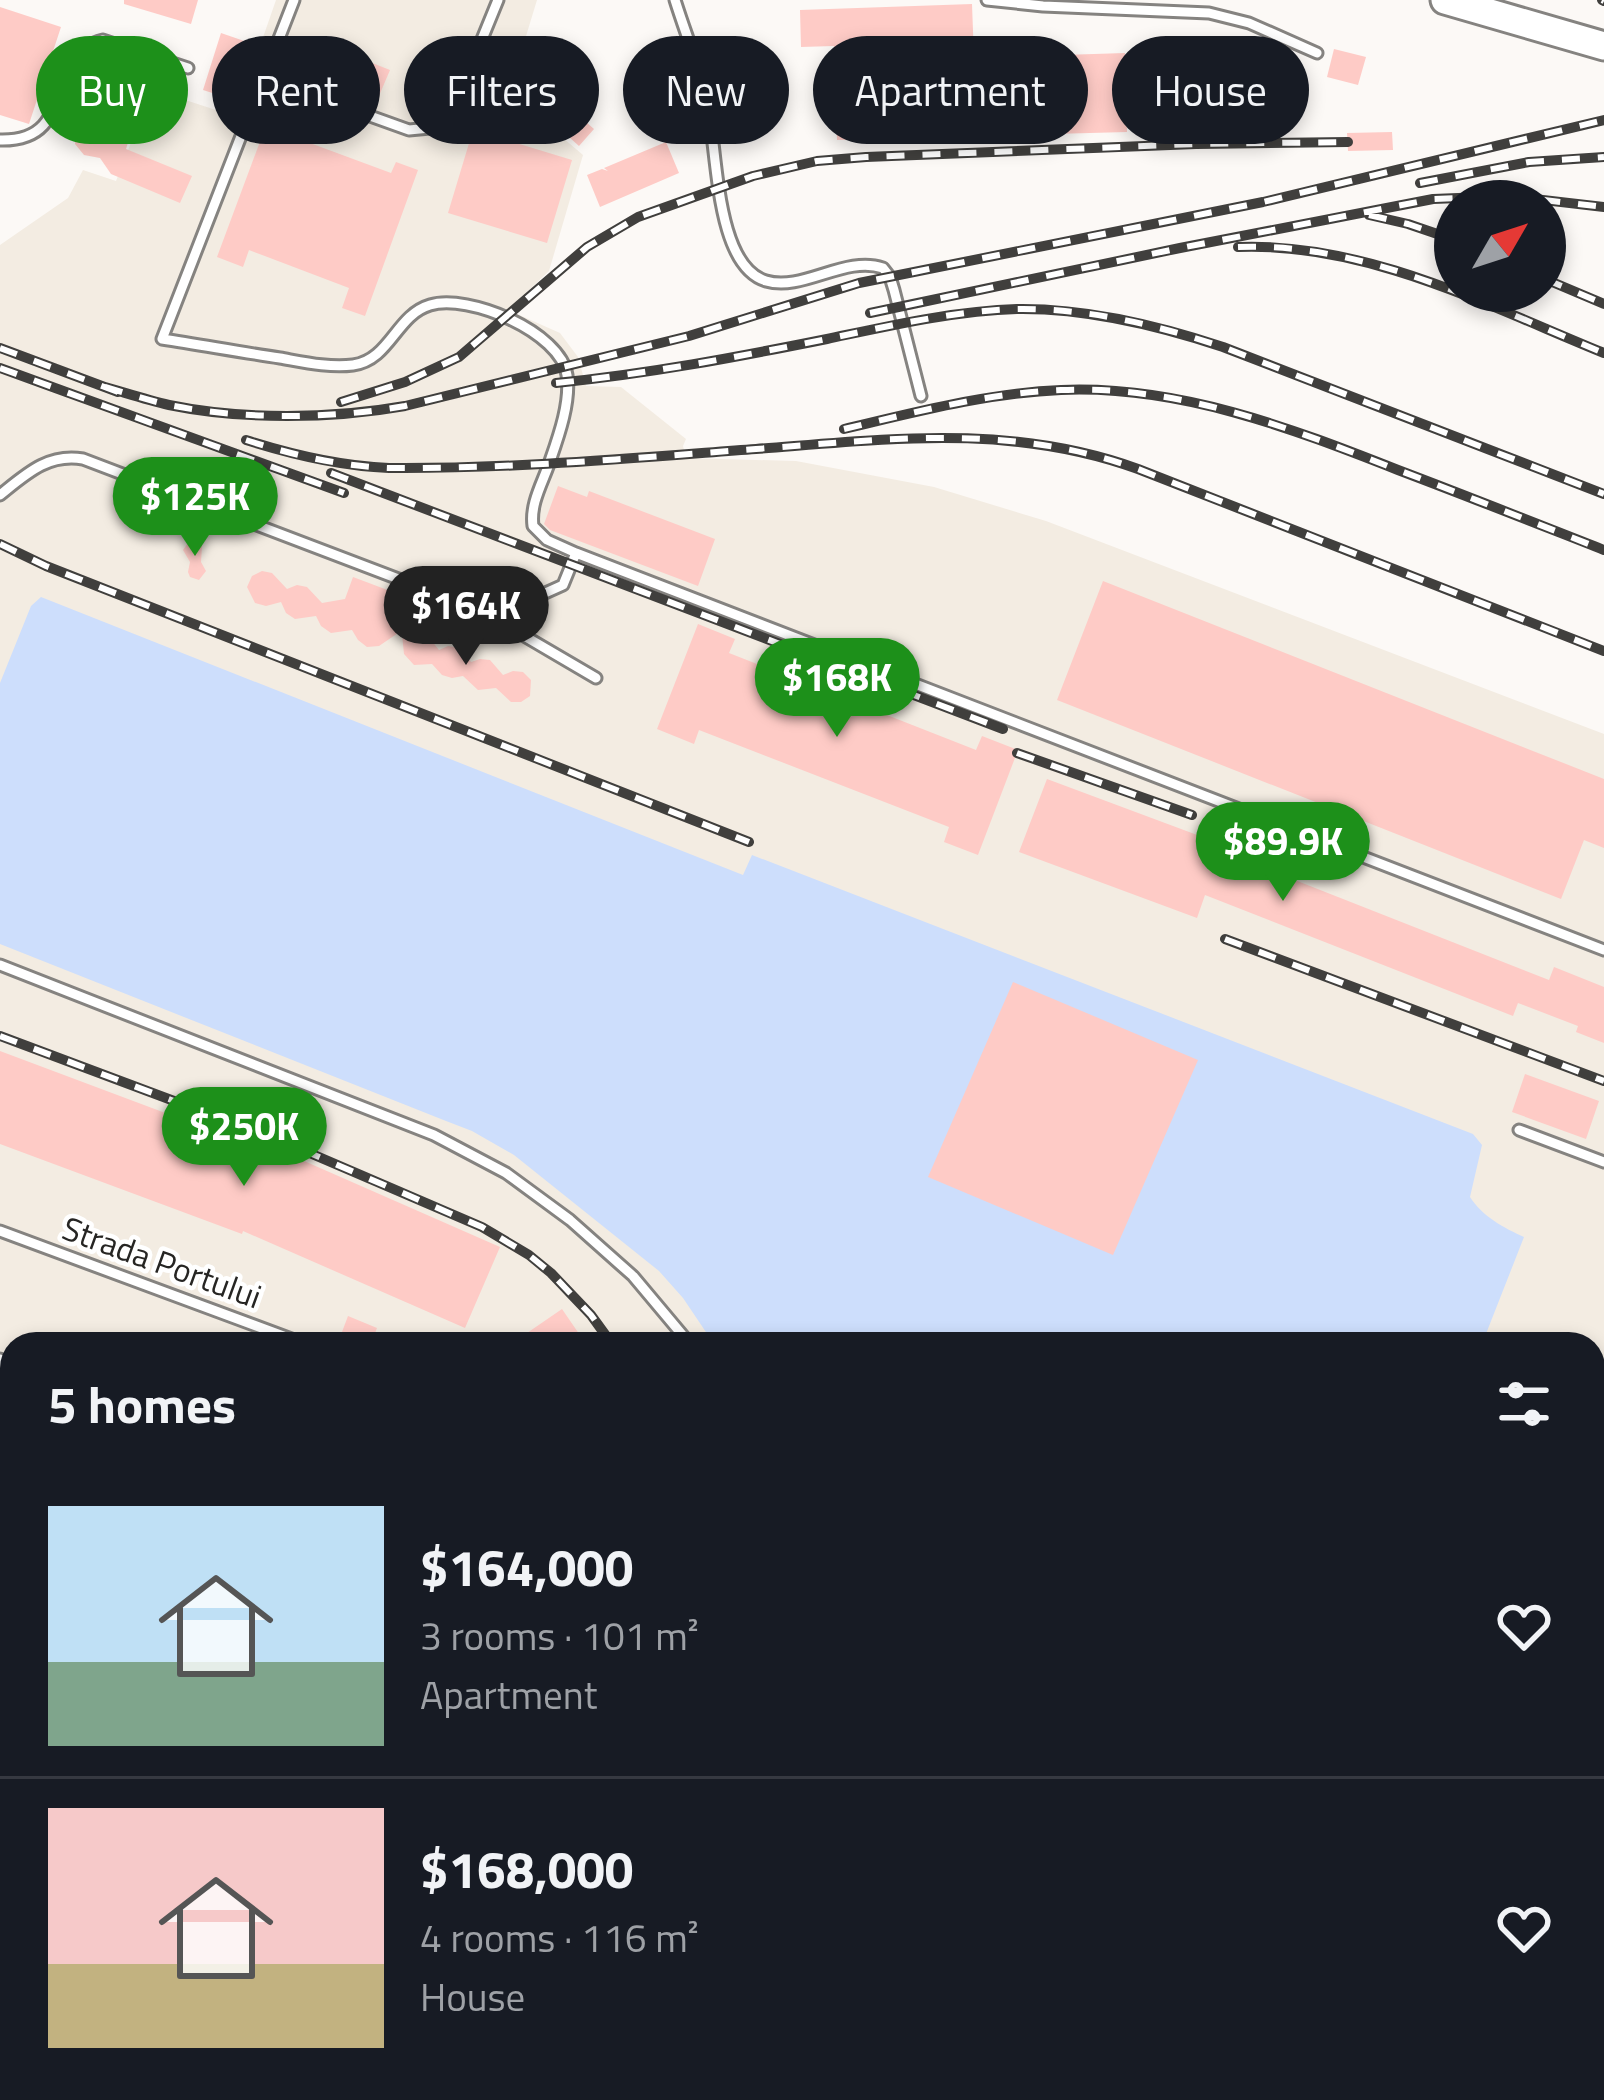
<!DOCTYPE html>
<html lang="en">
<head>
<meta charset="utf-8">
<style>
	body { margin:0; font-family:"Titillium Web",sans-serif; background:#20242c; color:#f1f3f6; height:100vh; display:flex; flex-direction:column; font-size:45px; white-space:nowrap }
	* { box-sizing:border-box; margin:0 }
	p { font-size:39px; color:#9ea1a6 }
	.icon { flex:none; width:66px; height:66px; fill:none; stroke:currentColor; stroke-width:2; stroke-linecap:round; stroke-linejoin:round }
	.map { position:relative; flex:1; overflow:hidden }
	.drawer { position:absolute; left:0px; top:1332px; width:1605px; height:768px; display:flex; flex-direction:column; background:#171b24; border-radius:36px 36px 0 0; box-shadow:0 6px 18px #0003 }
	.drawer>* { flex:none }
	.top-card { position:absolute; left:36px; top:36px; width:1533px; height:108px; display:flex; gap:24px }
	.needle { width:78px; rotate:51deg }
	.fabs { position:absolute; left:1434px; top:180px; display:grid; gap:24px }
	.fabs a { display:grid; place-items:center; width:132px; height:132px; border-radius:50%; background:#171b24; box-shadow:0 6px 18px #0003; font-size:60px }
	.price { position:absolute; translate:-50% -102px; padding:0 27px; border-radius:42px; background:#1d901a; color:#fff; font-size:39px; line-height:78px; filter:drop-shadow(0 3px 6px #0008) }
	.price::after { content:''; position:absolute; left:50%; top:72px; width:36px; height:27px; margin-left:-18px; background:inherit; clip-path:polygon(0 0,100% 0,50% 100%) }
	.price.selected { background:#222; color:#fff }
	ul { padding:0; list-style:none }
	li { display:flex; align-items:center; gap:36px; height:300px; padding:0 48px }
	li+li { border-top:3px solid #363941 }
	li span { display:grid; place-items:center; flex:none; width:336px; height:240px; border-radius:0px; color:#555 }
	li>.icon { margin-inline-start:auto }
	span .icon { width:144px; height:144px; fill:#fffc; stroke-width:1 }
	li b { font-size:51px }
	h2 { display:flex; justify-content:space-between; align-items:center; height:144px; padding:0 48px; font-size:51px }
	.chip { padding:0 42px; border-radius:54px; background:#171b24; box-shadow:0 6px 18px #0003; font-size:42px; line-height:108px }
	.chip.selected { background:#1d901a; color:#fff }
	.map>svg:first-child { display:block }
</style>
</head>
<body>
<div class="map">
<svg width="1604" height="2100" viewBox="0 0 1604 2100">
	<rect width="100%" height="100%" fill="#fcf9f6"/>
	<path fill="#f3ece2" d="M276,0H537L509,92L583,155L549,271L508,310L560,333L578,357L586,386L621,387L686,439L683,446L686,458L796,461L934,487L1046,521L1604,734V2100H1423L1411,2088H1593V1344H12V1531L0,1527V245L68,198L83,170L116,181L152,89L228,114L255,45L260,46Z"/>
	<path fill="#cddefc" d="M41,597L743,875L752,855L1473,1134L1482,1145L1470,1197C1482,1216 1504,1228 1524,1237L1482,1344H714L683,1298L659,1271L514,1155L472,1131L446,1121L0,944V683L31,606Z
		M0,1529L12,1534V2088H1411L1423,2100H0Z"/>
	<path fill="#fecbc6" d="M124,0H198L191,24L124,4Z
		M972,4L974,58L1125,53L1127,132L837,140L834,46L801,47L800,10Z
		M0,7L61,27L29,124L0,115Z
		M221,33L250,43L231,99L203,90Z
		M322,43L390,70L376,103L309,77Z
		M1334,49L1366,57L1358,85L1327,77Z
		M122,72L145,87L126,149L192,176L180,203L111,174L100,158L84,155L75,144V130L79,124L91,117H103Z
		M530,73L594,129L579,146L515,89Z
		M271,112L296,122L291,136L391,173L396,162L418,170L365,316L342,308L349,288L249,250L243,267L217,257Z
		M473,130L572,160L547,243L448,213Z
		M1392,132L1393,150L1348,151L1347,133Z
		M666,142L679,173L600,207L587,175L602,169L608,171L604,168Z
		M558,486L587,497L589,491L715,539L698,586L550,530L544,524Z
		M190,540L198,541L202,546L201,562L206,571L199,580L190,577L188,572L190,562L183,550Z
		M262,571L272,573L287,589L297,585L307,587L322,603L345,599L353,577L414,600L404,629L379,646L367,647L358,640L352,630L331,633L321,626L316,616L295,619L286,613L281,602L266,606L255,603L247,587L252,576Z
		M1103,581L1604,779V848L1584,840L1561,899L1057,700Z
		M698,624L735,639L729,653L976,750L982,736L1018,750L978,855L944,842L949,827L699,730L694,744L657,729Z
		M402,634L427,635L439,650L448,646L459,648L471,662L480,659L490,660L503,675L513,671L523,672L531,680L530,696L521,702H511L496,688L478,690L463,676L452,678L442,675L432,664L414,665L404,654Z
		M1047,779L1224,845L1221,851L1549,980L1554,967L1604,987V1043L1576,1032L1578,1026L1518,1003L1513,1016L1205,895L1197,918L1019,852Z
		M1013,982L1198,1060L1113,1255L928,1177Z
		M0,1051L293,1161L295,1157L500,1247L465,1328L243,1231L242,1234L0,1144Z
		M1525,1074L1599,1101L1586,1139L1512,1112Z
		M562,1309L586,1344H511Z
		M348,1316L377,1328L371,1344H350L339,1340Z"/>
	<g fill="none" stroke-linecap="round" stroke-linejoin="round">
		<g stroke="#858380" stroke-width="15">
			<path id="lane" d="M294,0L162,339C201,345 240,352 280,358C303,362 329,368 353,365C390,360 396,315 430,305C468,293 561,332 567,375C571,403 558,438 549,464C542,484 530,504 533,526L547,540L576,553L563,585L543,594L480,610
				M675,0C685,32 698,64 706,97C718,143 713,265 766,281C803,292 845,255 883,268L890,277L894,290L921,396
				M987,0L1043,6L1209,13L1249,23L1317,53
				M317,97L409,130L430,128L444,119L458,98L498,0
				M0,140C81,142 39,55 103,40L188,68
				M0,495C26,474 48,453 83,459L480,610L596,678
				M576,553L1604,950
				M0,965L434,1135L506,1173L570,1220L633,1276L690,1344
				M1519,1130L1604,1162
				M0,1231L305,1344
				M0,1359L12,1386
				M1604,1658V1659"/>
		</g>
		<g stroke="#858380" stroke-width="33">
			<path id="primary" d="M1445,0L1604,46"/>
		</g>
		<use href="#lane" stroke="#fff" stroke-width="9"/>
		<use href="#primary" stroke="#fff" stroke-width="27"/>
		<g stroke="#403f3d" stroke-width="10">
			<path id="rail" d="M1602,0L1604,1
				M1420,183L1529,162L1604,157
				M1369,215L1408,224L1455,240
				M1238,247C1366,242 1488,306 1604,353
				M1545,279L1604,304
				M870,313L1180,248L1433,199L1509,196L1604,207
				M0,348L118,392
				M0,368L344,493
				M556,383C647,374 737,357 827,339C889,326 953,311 1017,309C1087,308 1157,325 1223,347L1604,494
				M105,387C126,393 147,400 169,405C242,420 332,419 405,406L689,336L859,283L1263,202L1604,120
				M341,402L405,382L459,357L587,247L638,217L753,176L817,161L866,157L1196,144L1348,142
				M844,429C916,412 988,393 1061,390C1179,385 1291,428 1398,470C1467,496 1535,523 1604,550
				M246,440C293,455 339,466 389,468C511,469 634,458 756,449C888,439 1011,423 1138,469L1604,651
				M331,473L1003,729
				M0,544L46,566L749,842
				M1017,753L1192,815
				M1225,939L1604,1081
				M0,1036L284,1142L482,1227L529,1255L551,1273L591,1315L612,1344
				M0,1428L12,1440"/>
		</g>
		<use href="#rail" stroke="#fff" stroke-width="6" stroke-dasharray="18" stroke-linecap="butt"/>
	</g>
	<g text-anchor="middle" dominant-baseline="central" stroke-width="9" stroke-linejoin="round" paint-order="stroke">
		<g font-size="33" fill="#262523" stroke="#fff">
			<text transform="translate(162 1262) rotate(20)">Strada Portului</text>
		</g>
	</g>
</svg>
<div class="fabs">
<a><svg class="needle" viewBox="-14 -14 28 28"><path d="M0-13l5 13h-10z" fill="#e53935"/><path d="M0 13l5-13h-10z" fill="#9ea1a6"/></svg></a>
</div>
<b class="price" style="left:195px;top:559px">$125K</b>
<b class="price selected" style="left:466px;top:668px">$164K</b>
<b class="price" style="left:837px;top:740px">$168K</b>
<b class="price" style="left:1283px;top:904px">$89.9K</b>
<b class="price" style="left:244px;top:1189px">$250K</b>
<div class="top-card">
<a class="chip selected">Buy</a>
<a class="chip">Rent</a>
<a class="chip">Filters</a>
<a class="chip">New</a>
<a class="chip">Apartment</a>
<a class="chip">House</a>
</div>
<section class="drawer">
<h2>5 homes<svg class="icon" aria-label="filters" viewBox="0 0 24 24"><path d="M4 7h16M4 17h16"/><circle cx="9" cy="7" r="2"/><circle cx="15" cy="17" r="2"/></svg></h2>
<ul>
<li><span style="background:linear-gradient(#bfe0f5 65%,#7fa58c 0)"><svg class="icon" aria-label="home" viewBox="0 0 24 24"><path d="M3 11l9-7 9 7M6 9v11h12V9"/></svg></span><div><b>$164,000</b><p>3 rooms · 101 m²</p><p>Apartment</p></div><svg class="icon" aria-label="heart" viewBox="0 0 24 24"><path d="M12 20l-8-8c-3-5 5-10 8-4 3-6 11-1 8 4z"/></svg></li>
<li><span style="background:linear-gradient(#f6c9c9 65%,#c2b280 0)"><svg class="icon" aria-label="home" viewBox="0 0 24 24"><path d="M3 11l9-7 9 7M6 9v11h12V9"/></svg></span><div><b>$168,000</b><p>4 rooms · 116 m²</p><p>House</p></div><svg class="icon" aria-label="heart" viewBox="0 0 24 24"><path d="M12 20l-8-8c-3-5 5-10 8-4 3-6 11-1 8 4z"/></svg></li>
</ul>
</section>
</div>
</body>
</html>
